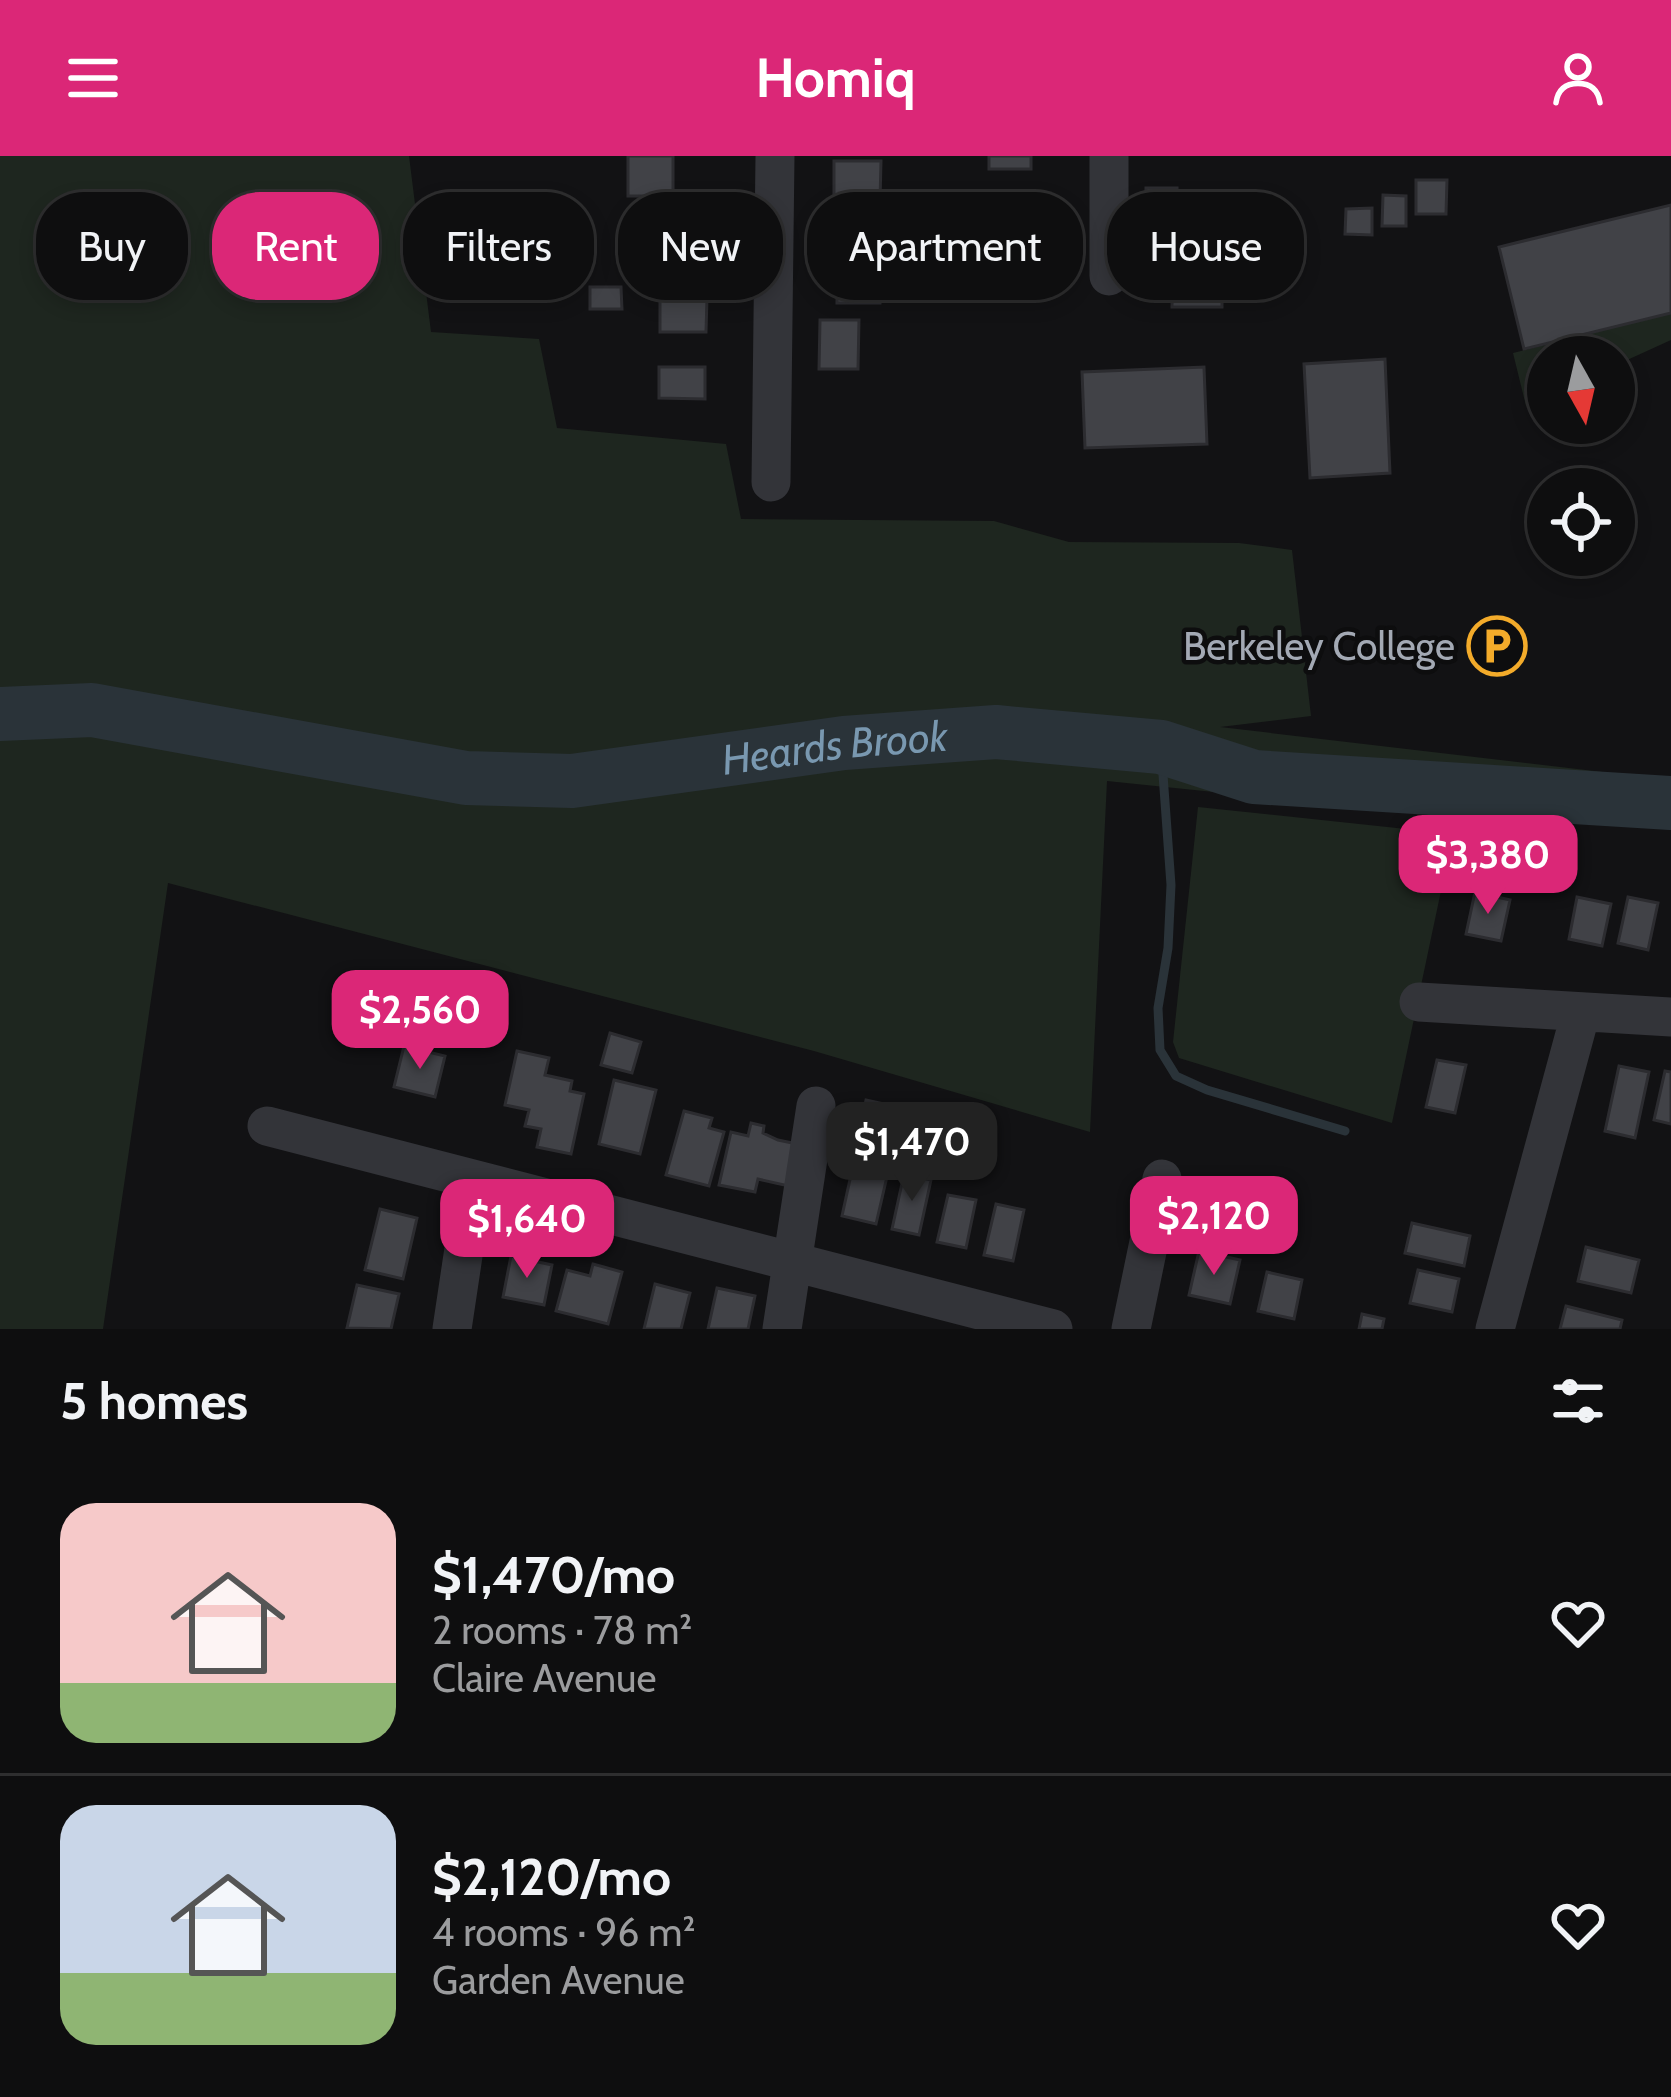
<!DOCTYPE html>
<html lang="en">
<head>
<meta charset="utf-8">
<style>
	body { margin:0; font-family:Cabin,sans-serif; background:#1c1c1d; color:#f1f3f6; height:100vh; display:flex; flex-direction:column; font-size:45px; white-space:nowrap }
	* { box-sizing:border-box; margin:0 }
	p { font-size:39px; color:#9b9c9e }
	.icon { flex:none; width:66px; height:66px; fill:none; stroke:currentColor; stroke-width:2; stroke-linecap:round; stroke-linejoin:round }
	.map { position:relative; height:1173px; overflow:hidden }
	.details { display:flex; flex-direction:column; background:#0e0e0f; flex:1 }
	.details>* { flex:none }
	.guide { position:absolute; left:36px; top:36px; width:1599px; height:108px; display:flex; gap:24px }
	.needle { width:78px; rotate:172deg }
	.tools { position:absolute; left:1527px; top:180px; display:grid; gap:24px }
	.tools a { display:grid; place-items:center; width:108px; height:108px; border-radius:50%; background:#0e0e0f; box-shadow:0 6px 18px #0003,0 0 0 3px #2e2e2f; font-size:60px }
	.price { position:absolute; translate:-50% -102px; padding:0 27px; border-radius:24px; background:#db2777; color:#fff; font-size:39px; line-height:78px; filter:drop-shadow(0 3px 6px #0008) }
	.price::after { content:''; position:absolute; left:50%; top:72px; width:36px; height:27px; margin-left:-18px; background:inherit; clip-path:polygon(0 0,100% 0,50% 100%) }
	.price.current { background:#222; color:#fff }
	ul { padding:0; list-style:none }
	li { display:flex; align-items:center; gap:36px; height:300px; padding:0 60px }
	li+li { border-top:3px solid #2e2e2f }
	li span { display:grid; place-items:center; flex:none; width:336px; height:240px; border-radius:36px; color:#555 }
	li>.icon { margin-inline-start:auto }
	span .icon { width:144px; height:144px; fill:#fffc; stroke-width:1 }
	li b { font-size:51px }
	h2 { display:flex; justify-content:space-between; align-items:center; height:144px; padding:0 60px; font-size:51px }
	.chip { padding:0 42px; border-radius:48px; background:#0e0e0f; box-shadow:0 6px 18px #0003,0 0 0 3px #2e2e2f; font-size:42px; line-height:108px }
	.chip.current { background:#db2777; color:#fff }
	header { display:flex; justify-content:space-between; align-items:center; height:156px; padding:0 60px; background:#db2777; color:#fff; font-size:54px; font-weight:800 }
	.map>svg:first-child { display:block }
</style>
</head>
<body>
<header><svg class="icon" aria-label="menu" viewBox="0 0 24 24"><path d="M4 6h16M4 12h16M4 18h16"/></svg>Homiq<svg class="icon" aria-label="person" viewBox="0 0 24 24"><circle cx="12" cy="8" r="4"/><path d="M4 21q1-7 8-7t8 7"/></svg></header>
<div class="map">
<svg width="1671" height="1173" viewBox="0 0 1671 1173">
	<rect width="100%" height="100%" fill="#121214"/>
	<path fill="#1e261f" d="M0,0H409L431,176L539,183L557,272L726,288L741,363L994,365L1069,386L1239,387L1292,394L1311,560L1220,571L1671,624V662H1464L1107,625L1090,976L814,895L168,727L103,1173H0Z
		M1671,157V184L1614,210V201H1548V240L1526,250L1513,197Z
		M1198,651L1453,678L1392,967L1179,902L1173,886Z"/>
	<g fill="none" stroke-linecap="round" stroke-linejoin="round">
		<path stroke="#2a3339" stroke-width="9" d="M1161,591L1171,729L1168,792L1158,852L1160,894L1176,920L1207,934L1345,975"/>
		<path stroke="#2a3339" stroke-width="54" id="s1" d="M0,558L92,554L466,622L572,625L844,587L996,576L1161,591L1254,621L1671,647"/>
	</g>
	<path fill="#414247" stroke="#2c2c30" stroke-width="3" d="M628,0H673V40H628Z
		M989,0H1031V13H989Z
		M834,5H881L879,87L834,86Z
		M1416,24H1447L1446,58H1416Z
		M1146,32H1177V61L1146,60Z
		M1383,39L1406,40V70H1382Z
		M990,48H1034L1033,103H990Z
		M1671,49V157L1524,193L1499,91Z
		M1372,52V79L1345,78L1346,53Z
		M1173,78H1223L1222,151H1172Z
		M837,97H881L880,147H837Z
		M590,131H621L622,153H590Z
		M660,142H707L706,176H660Z
		M820,164H859L858,213H819Z
		M1385,203L1390,317L1310,322L1304,208Z
		M659,211H705V243L659,242Z
		M1204,211L1207,288L1085,292L1082,216Z
		M1475,736L1510,744L1501,785L1466,778Z
		M1577,741L1611,748L1602,790L1569,783Z
		M1628,741L1658,747L1648,794L1618,787Z
		M610,877L641,886L632,917L601,909Z
		M404,890L445,900L435,941L394,931Z
		M517,895L549,902L545,919L572,925L570,935L584,938L571,998L537,991L541,973L525,970L529,954L505,949Z
		M1437,904L1466,909L1455,957L1426,951Z
		M1619,910L1649,916L1635,982L1605,975Z
		M1665,915L1671,916V968L1654,964Z
		M614,924L656,934L640,998L599,988Z
		M866,944L897,951L893,970L862,963Z
		M684,955L712,962L709,972L724,976L709,1030L666,1019Z
		M902,955L931,961L926,986L897,979Z
		M751,967L764,970L763,977L778,984L802,989L793,1031L758,1023L755,1036L719,1029L731,976L748,980Z
		M854,1005L889,1012L876,1068L842,1060Z
		M904,1018L931,1024L919,1079L892,1073Z
		M948,1039L976,1044L966,1092L937,1086Z
		M996,1048L1024,1054L1013,1105L984,1099Z
		M380,1053L417,1062L403,1123L365,1114Z
		M1412,1067L1470,1080L1464,1110L1405,1097Z
		M1586,1091L1639,1104L1631,1137L1578,1125Z
		M1199,1095L1240,1104L1230,1148L1189,1139Z
		M511,1100L552,1109L544,1149L503,1141Z
		M593,1108L622,1116L608,1168L556,1155L567,1114L590,1120Z
		M1418,1114L1459,1123L1452,1156L1410,1147Z
		M1267,1116L1302,1124L1294,1163L1258,1155Z
		M655,1128L690,1137L681,1173H644Z
		M357,1129L399,1138L391,1173L347,1172Z
		M717,1132L755,1140L748,1173H708Z
		M1566,1150L1622,1164L1620,1173H1560Z
		M1362,1158L1384,1163L1382,1173H1359Z"/>
	<g fill="none" stroke-linecap="round" stroke-linejoin="round">
		<path stroke="#333439" stroke-width="39" d="M1109,120V0
			M771,326L775,0
			M1419,846L1671,861
			M267,970L1053,1173
			M452,1173L474,1026
			M782,1173L816,950
			M1131,1173L1162,1023
			M1495,1173L1581,856"/>
	</g>
	<defs>
		<g id="parking-ring" transform="scale(3)"><circle r="9.5" fill="#0d0d0e" stroke="#f3ab2a" stroke-width="1.5"/><path d="M-3.5-5.5H1a3.5 3.5 0 0 1 0 7H-1V5.5H-3.5ZM-1-3.4V-.6H.8a1.4 1.4 0 0 0 0-2.8Z" fill="#f3ab2a"/></g>
	</defs>
	<g fill-rule="evenodd">
		<use href="#parking-ring" x="1497" y="490"/>
	</g>
	<g text-anchor="middle" dominant-baseline="central" stroke-width="9" stroke-linejoin="round" paint-order="stroke">
		<g font-size="39" fill="#a3a9b4" stroke="#0d0d0e" text-anchor="end">
			<text x="1455" y="490">Berkeley College</text>
		</g>
		<g font-size="42" font-style="italic" fill="#7998b0" stroke="#0d0d0e">
			<text stroke="none"><textPath href="#s1" startOffset="843">Heards Brook</textPath></text>
		</g>
	</g>
</svg>
<div class="tools">
<a><svg class="needle" viewBox="-14 -14 28 28"><path d="M0-13l5 13h-10z" fill="#e53935"/><path d="M0 13l5-13h-10z" fill="#9b9c9e"/></svg></a>
<a><svg class="icon" aria-label="locate" viewBox="0 0 24 24"><circle cx="12" cy="12" r="6"/><path d="M12 2v4M12 18v4M2 12h4M18 12h4"/></svg></a>
</div>
<b class="price" style="left:1488px;top:761px">$3,380</b>
<b class="price" style="left:420px;top:916px">$2,560</b>
<b class="price current" style="left:912px;top:1048px">$1,470</b>
<b class="price" style="left:1214px;top:1122px">$2,120</b>
<b class="price" style="left:527px;top:1125px">$1,640</b>
<div class="guide">
<a class="chip">Buy</a>
<a class="chip current">Rent</a>
<a class="chip">Filters</a>
<a class="chip">New</a>
<a class="chip">Apartment</a>
<a class="chip">House</a>
</div>
</div>
<section class="details">
<h2>5 homes<svg class="icon" aria-label="filters" viewBox="0 0 24 24"><path d="M4 7h16M4 17h16"/><circle cx="9" cy="7" r="2"/><circle cx="15" cy="17" r="2"/></svg></h2>
<ul>
<li><span style="background:linear-gradient(#f6c9c9 75%,#8fb573 0)"><svg class="icon" aria-label="home" viewBox="0 0 24 24"><path d="M3 11l9-7 9 7M6 9v11h12V9"/></svg></span><div><b>$1,470/mo</b><p>2 rooms · 78 m²</p><p>Claire Avenue</p></div><svg class="icon" aria-label="heart" viewBox="0 0 24 24"><path d="M12 20l-8-8c-3-5 5-10 8-4 3-6 11-1 8 4z"/></svg></li>
<li><span style="background:linear-gradient(#c9d6e8 70%,#8fb573 0)"><svg class="icon" aria-label="home" viewBox="0 0 24 24"><path d="M3 11l9-7 9 7M6 9v11h12V9"/></svg></span><div><b>$2,120/mo</b><p>4 rooms · 96 m²</p><p>Garden Avenue</p></div><svg class="icon" aria-label="heart" viewBox="0 0 24 24"><path d="M12 20l-8-8c-3-5 5-10 8-4 3-6 11-1 8 4z"/></svg></li>
</ul>
</section>
</body>
</html>
